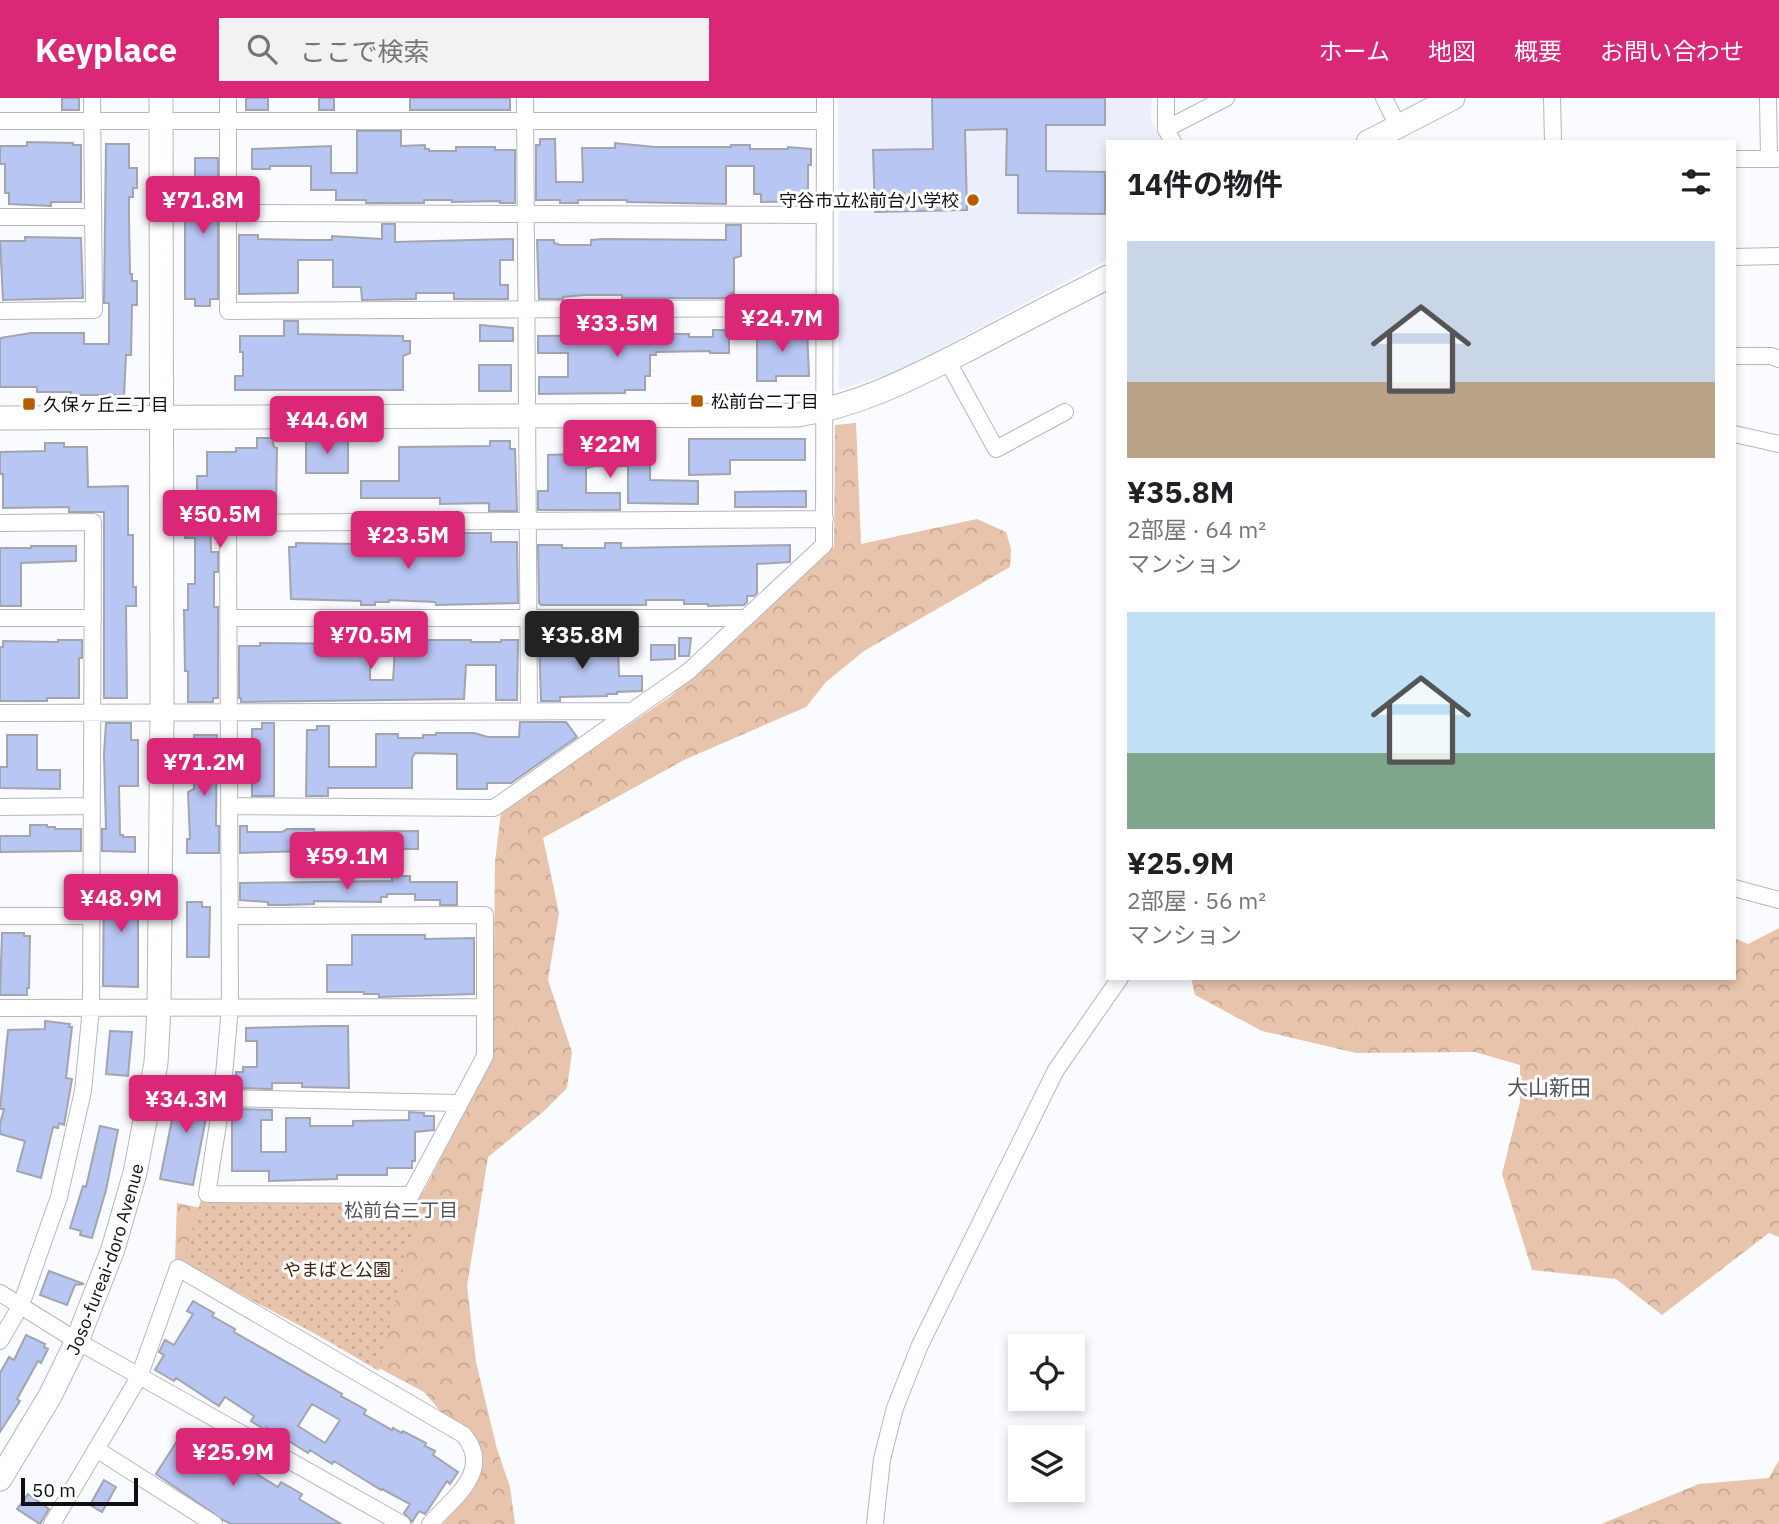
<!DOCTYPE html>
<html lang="ja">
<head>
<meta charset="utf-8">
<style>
	body { margin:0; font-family:"IBM Plex Sans","Noto Sans JP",sans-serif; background:#f2f2f2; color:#202124; height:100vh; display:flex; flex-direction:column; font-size:26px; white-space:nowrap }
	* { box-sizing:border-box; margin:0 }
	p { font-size:23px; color:#757577 }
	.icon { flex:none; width:38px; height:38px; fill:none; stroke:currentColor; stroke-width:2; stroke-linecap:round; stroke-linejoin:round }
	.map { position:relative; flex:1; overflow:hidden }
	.panel { position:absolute; left:1106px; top:42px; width:630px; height:840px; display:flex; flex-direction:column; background:#fff; border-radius:0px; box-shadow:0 4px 10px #0003 }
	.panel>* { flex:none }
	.fabs { position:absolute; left:1008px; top:1236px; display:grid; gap:14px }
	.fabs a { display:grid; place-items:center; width:77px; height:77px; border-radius:0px; background:#fff; box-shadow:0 4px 10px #0003; font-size:35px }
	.scale { position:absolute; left:21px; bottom:18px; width:117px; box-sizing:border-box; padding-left:7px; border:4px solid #0f1013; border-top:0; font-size:19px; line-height:24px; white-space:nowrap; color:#0f1013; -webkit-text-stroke:5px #fff; paint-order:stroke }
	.price { position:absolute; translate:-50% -60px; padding:0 16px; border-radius:7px; background:#db2777; color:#fff; font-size:23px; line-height:46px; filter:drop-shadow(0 2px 4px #0008) }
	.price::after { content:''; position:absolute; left:50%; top:42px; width:21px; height:16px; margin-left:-10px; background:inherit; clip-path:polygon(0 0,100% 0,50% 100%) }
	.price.active { background:#222; color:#fff }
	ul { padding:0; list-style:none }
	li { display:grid; align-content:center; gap:14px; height:371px; padding:0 21px }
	li span { display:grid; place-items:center; height:217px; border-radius:0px; color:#555 }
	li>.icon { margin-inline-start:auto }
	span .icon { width:126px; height:126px; fill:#fffc; stroke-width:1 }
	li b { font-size:30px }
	h2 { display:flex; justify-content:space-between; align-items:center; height:84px; padding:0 21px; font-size:30px }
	header { display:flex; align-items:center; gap:42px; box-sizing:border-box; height:98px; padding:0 35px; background:#db2777; color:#fff }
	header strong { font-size:33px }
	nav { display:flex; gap:38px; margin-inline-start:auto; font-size:24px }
	.search { width:490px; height:63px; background:#f2f2f2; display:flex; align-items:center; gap:18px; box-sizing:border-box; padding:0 24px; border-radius:0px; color:#757577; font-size:26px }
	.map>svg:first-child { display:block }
</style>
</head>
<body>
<header>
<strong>Keyplace</strong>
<div class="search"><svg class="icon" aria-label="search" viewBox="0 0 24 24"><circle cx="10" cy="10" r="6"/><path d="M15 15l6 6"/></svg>ここで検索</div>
<nav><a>ホーム</a><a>地図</a><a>概要</a><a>お問い合わせ</a></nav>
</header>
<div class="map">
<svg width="1779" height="1426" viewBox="0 0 1779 1426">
	<defs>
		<pattern id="forest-crowns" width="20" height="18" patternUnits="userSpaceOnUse" patternTransform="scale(1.75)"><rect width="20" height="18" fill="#e8c4ac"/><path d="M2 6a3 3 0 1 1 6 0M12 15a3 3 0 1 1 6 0" fill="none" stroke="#c6a793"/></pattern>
		<pattern id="park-dots" width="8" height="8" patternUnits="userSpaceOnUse" patternTransform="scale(1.75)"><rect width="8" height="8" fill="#e8c4ac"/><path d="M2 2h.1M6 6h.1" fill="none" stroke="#c6a793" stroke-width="1.8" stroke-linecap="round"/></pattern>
	</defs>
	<rect width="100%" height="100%" fill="#fafbff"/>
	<path fill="#ebeffc" d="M838,0H1152L1151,22L1163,44H1108V161L895,275L839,292Z"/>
	<path fill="url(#forest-crowns)" d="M856,325L861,446L977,421L1006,434L1011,451L1010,469L864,553L826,584L806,609L684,662L543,740L559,815L548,882L572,954L567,990L543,1014L488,1059L467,1188L476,1264L497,1351L510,1389L515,1426H443L473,1391L483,1363L424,1294L175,1161L177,1105L234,1117L388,1109L424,1093L493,958L495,764L501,714L671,598L834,448L835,327Z
		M1779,830V1139L1769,1135L1662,1217L1616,1181L1532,1172L1502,1076L1520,1004V967L1475,954L1356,955L1262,933L1195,897L1191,880H1466L1470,882L1476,880H1734V840L1748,846Z
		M1779,1362V1426H1601L1699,1386L1769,1380Z"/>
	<path fill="url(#park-dots)" d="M201,1102L419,1106L379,1273L184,1159Z"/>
	<path fill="#b8c6f3" stroke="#a2a5ad" stroke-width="2" fill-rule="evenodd" d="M62,0H79V12H62Z
		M246,0H268V12H246Z
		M319,0H334V12H319Z
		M410,0H510V12H410Z
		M932,0H1105V27H1046V73L1105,74V116L1018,115V77H1006L1007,31L965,32L967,112L875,114L873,52L933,51Z
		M357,33H401V48L425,47V51H429V53H456V49H495V52H515V105H500V103L452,104V102H424V105H366V102H336V92H311V68H270V71H252V51L331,48V75H357Z
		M540,41H555L556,84H583L582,50H615V45L655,49H731V47H750V51H788V49L811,51V67H808V103L761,104V96H754V68H726V106L627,104V102H578V105H560V102H536V47H540Z
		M27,44L73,45V47H81V104H51V108L9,106V95H5V66H0V48H27Z
		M106,46H129V70H137V90H133V99H129V121L130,176H132V183H137V207H132L131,257H126L124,297H71V294H37V289H0V240L31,235H84V246H109V205H104Z
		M195,60H218V201H210V208H195V201H185V113H195Z
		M382,126H395V144L513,141V162H500V187H508V201H454V195H416V201L362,202L361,189H333V162H298V195L239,196V137H258V141L306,142H332V138L382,141Z
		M726,127H741V158L734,160V195H731V200H622V197H584L563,199V201H539L537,142H554V145L560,147H591V142L603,141L726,142Z
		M25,139L81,140L83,200L3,202L0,143H25Z
		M284,223H298V236L403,238V243H410V255L403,258V292H235V278H243V254H240V238H284Z
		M480,227L513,230V243H480Z
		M807,230L809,278H776V283H757V233Z
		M713,232H729V255H710V253L656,254V257H650V278H645V292H625V295L539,296V279H568V255H538V238L617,237V234H656V236H689V239H713Z
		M479,267H511V293H479Z
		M257,340H272L274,349L277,350L276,414H235V407H210L211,454H218V474H214V509H218V600H213V604H188V573H185L184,512H188V486H195V440H185V411H197V378H207V354H236V350H257Z
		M306,341H348V375H306Z
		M626,341H650V382L698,383V406L628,405V368H595L586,370V395H620V412H538V393H548V357L574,356V352H587V350H626Z
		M689,341H805V362H730V376L689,377Z
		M490,343H510V351H515L517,413H489V405L440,406V400H361V383H399V349L490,348Z
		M45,345H64V349H87L88,389L128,388V437H133V489H136V508H126L127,600H104V414H69V409L3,410V376H0V354L45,353Z
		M806,393V409H735V394Z
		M422,435H491V444H517L518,505L436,507L435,504L389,502V504H375V507H361V503L291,501L289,449H296V445L422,447Z
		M605,445H621V450L790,447V464L757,466V495L754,498H747V504L744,507L708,508V506H684V502H646V507H541L539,505L538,447H562V450H605Z
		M31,448H76V463L21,465V508H0V450H31Z
		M679,540H691L689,558H679Z
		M58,542H82V560H79V600H47V603H0V549H3V543L58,544Z
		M400,542H471V544H501V542H518L517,602H496V567H466L464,601L241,604V600H239V548H260V545L370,546V582H393L395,552H400Z
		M539,542H546V544H591V547L618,546L619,578H642V593L617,594V596H607V598L560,599V603H541Z
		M651,547H675V561L651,562Z
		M520,624H566L577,639L511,685H487V691H457V656L415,655L412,660V690H328V698H306L307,632H317V628H329V669H376V636H398V640H423V637H436V635H474L488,639H519Z
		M106,625H131V642H138V688H119L120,737H123V739H135V754L102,753V731H106L104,656Z
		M262,625H274V698H252V631H262Z
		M7,637H37V672H60V691L0,690V669H7Z
		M194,637H217L216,721V728H219V755H187V741H190L188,694L194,691Z
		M30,727H47V729H55V731H81V753L0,754V738H30Z
		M240,728H247V734H282L287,731H314V734L418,733V751L307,750V753L240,755Z
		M392,778H410V784H457V807H440V802H415V796H387V799H381V804L314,803V806L284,807H268V804L240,802V785L392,783Z
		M104,783H138V889L103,888Z
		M187,804H202V809H210L209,859H187Z
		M2,835H24V838H30L29,890H27V897H0Z
		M352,837H425V841L474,840V896L379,899V896H364V894H327V867H352Z
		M45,923L70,926L69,929H72L66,980L72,981L64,1027L59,1025L58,1030L53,1029L41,1080L17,1073L25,1043L0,1036V1026L4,1011H0L8,932L45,931Z
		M324,928H348L349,990L302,989V985H272V991L236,990V974H243V969H257V943H246V930Z
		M110,933L132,934L128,978L106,976Z
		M179,987L211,994L193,1087L160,1081Z
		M236,1011L272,1012V1022H261V1054H286V1020H310V1028H353V1023L409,1022V1014L424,1015V1018H434V1032L415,1034V1063H412V1070H387V1077H337V1081L269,1083V1073H232V1014H236Z
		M100,1028L118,1032L106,1092L92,1140L80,1137L81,1133L70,1130L83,1088L86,1089Z
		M49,1173L84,1186L75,1187L67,1207L40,1197Z
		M193,1203L214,1215L212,1218L235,1231L234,1234L342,1296L341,1298L366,1312L364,1316L392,1332L393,1330L402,1335L403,1333L426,1345L425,1348L435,1353L433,1357L458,1374L450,1386L447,1383L428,1412L425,1416L419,1413L412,1424L404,1415L410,1406L382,1391L381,1392L334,1363L332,1366L310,1352L308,1355L266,1329L265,1332L251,1323L254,1318L225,1299L219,1308L176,1280L174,1283L155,1272L164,1257L159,1254L165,1242L174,1247L193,1216L187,1213ZM312,1306L340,1322L325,1345L298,1328Z
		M26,1237L45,1246L44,1249L48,1251L41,1265L38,1263L17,1301L20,1303L0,1334V1275L9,1259L14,1262Z
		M184,1332L278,1389L281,1384L302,1396L299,1401L341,1426H231L223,1422L156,1376Z
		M104,1382L116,1389L102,1414L90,1407Z
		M28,1396L49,1411L40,1426L17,1411Z"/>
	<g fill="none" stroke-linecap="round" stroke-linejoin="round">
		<g stroke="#b4b7c0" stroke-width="18">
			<path id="street" d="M228,0V213L823,210
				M525,0L529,613
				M1166,0V31L1173,44
				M1384,0L1398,28
				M1552,0L1553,44
				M1768,0L1769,60
				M0,23H825
				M1166,31L1226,0
				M1734,61H1777
				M228,115L824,117
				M0,119H92
				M1734,159L1779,158
				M0,213L94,212L92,0
				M1734,258H1771L1779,261
				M947,262L996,351L1065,314
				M1734,336L1779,346
				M0,425L93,424L91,910L83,993L59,1099L21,1207L0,1243
				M0,520H93
				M229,520H746
				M0,615L631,613
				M229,708L494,710L689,573L824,447L825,0
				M0,709L92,708
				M1734,790L1779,802
				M0,818H92
				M230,818L485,817V958L411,1097L207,1096L222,1000L230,909L228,425L825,421
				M0,910L485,909
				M222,1000L459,1005
				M0,1195L77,1243L402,1426
				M96,1351L214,1426
				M52,1426L139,1279L178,1170L464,1337C493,1373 454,1399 430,1426
				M875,1426L882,1361L895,1310L920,1247L1056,972L1120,880"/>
		</g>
		<g stroke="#b4b7c0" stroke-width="25">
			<g id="secondary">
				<path d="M1368,44L1453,0"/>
				<path d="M0,320L798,317C862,307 916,278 973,249C1018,225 1063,202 1108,179"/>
				<path id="s1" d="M0,1381L50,1298L77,1243L113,1151L135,1075L156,965L159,910L162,615L161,0"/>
			</g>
		</g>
		<use href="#street" stroke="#fff" stroke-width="16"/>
		<use href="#secondary" stroke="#fff" stroke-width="23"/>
	</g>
	<g fill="#b75c00" stroke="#fff" stroke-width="2.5">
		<circle cx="973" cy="102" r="7"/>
		<rect x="690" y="296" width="14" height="14" rx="3.5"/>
		<rect x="22" y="299" width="14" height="14" rx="3.5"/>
	</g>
	<g text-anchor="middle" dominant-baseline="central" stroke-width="6" stroke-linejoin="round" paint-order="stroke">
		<g font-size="18" fill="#0f1013" stroke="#fff" text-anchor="start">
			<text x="959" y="102" text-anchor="end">守谷市立松前台小学校</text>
			<text x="711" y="303">松前台二丁目</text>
			<text x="43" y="306">久保ヶ丘三丁目</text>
		</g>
		<g font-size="18" fill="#0f1013" stroke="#fff">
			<text stroke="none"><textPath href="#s1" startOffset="245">Joso-fureai-doro Avenue</textPath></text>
		</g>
		<g font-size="18" fill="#3f200a" stroke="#fff">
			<text x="337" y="1171">やまばと公園</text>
		</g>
		<g font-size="19" fill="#53555d" stroke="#fff">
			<text x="401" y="1112">松前台三丁目</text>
		</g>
		<g font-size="21" fill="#53555d" stroke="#fff">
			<text x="1549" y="989">大山新田</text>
		</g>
	</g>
</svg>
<div class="fabs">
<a><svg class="icon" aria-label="locate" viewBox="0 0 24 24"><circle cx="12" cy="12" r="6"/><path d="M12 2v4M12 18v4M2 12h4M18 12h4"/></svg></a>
<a><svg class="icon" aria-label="layers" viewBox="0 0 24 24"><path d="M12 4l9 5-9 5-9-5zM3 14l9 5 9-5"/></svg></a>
</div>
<div class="scale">50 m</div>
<b class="price" style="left:203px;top:138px">¥71.8M</b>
<b class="price" style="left:782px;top:256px">¥24.7M</b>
<b class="price" style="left:617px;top:261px">¥33.5M</b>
<b class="price" style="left:327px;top:358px">¥44.6M</b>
<b class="price" style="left:610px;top:382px">¥22M</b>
<b class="price" style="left:220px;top:452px">¥50.5M</b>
<b class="price" style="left:408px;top:473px">¥23.5M</b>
<b class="price" style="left:371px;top:573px">¥70.5M</b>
<b class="price active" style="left:582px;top:573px">¥35.8M</b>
<b class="price" style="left:204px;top:700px">¥71.2M</b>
<b class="price" style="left:347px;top:794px">¥59.1M</b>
<b class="price" style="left:121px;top:836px">¥48.9M</b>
<b class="price" style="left:186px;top:1037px">¥34.3M</b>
<b class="price" style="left:233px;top:1390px">¥25.9M</b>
<section class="panel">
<h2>14件の物件<svg class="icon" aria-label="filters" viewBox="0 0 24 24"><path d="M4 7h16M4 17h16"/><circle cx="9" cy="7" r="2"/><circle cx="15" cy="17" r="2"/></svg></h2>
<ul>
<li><span style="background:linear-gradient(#c9d6e8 65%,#b9a48a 0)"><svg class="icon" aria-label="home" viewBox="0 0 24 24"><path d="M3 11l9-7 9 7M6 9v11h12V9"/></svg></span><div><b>¥35.8M</b><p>2部屋 · 64 m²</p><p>マンション</p></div></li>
<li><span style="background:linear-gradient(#bfe0f5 65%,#7fa58c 0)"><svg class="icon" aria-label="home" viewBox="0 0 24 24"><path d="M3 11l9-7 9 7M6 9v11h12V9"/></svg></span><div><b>¥25.9M</b><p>2部屋 · 56 m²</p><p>マンション</p></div></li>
</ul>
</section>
</div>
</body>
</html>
